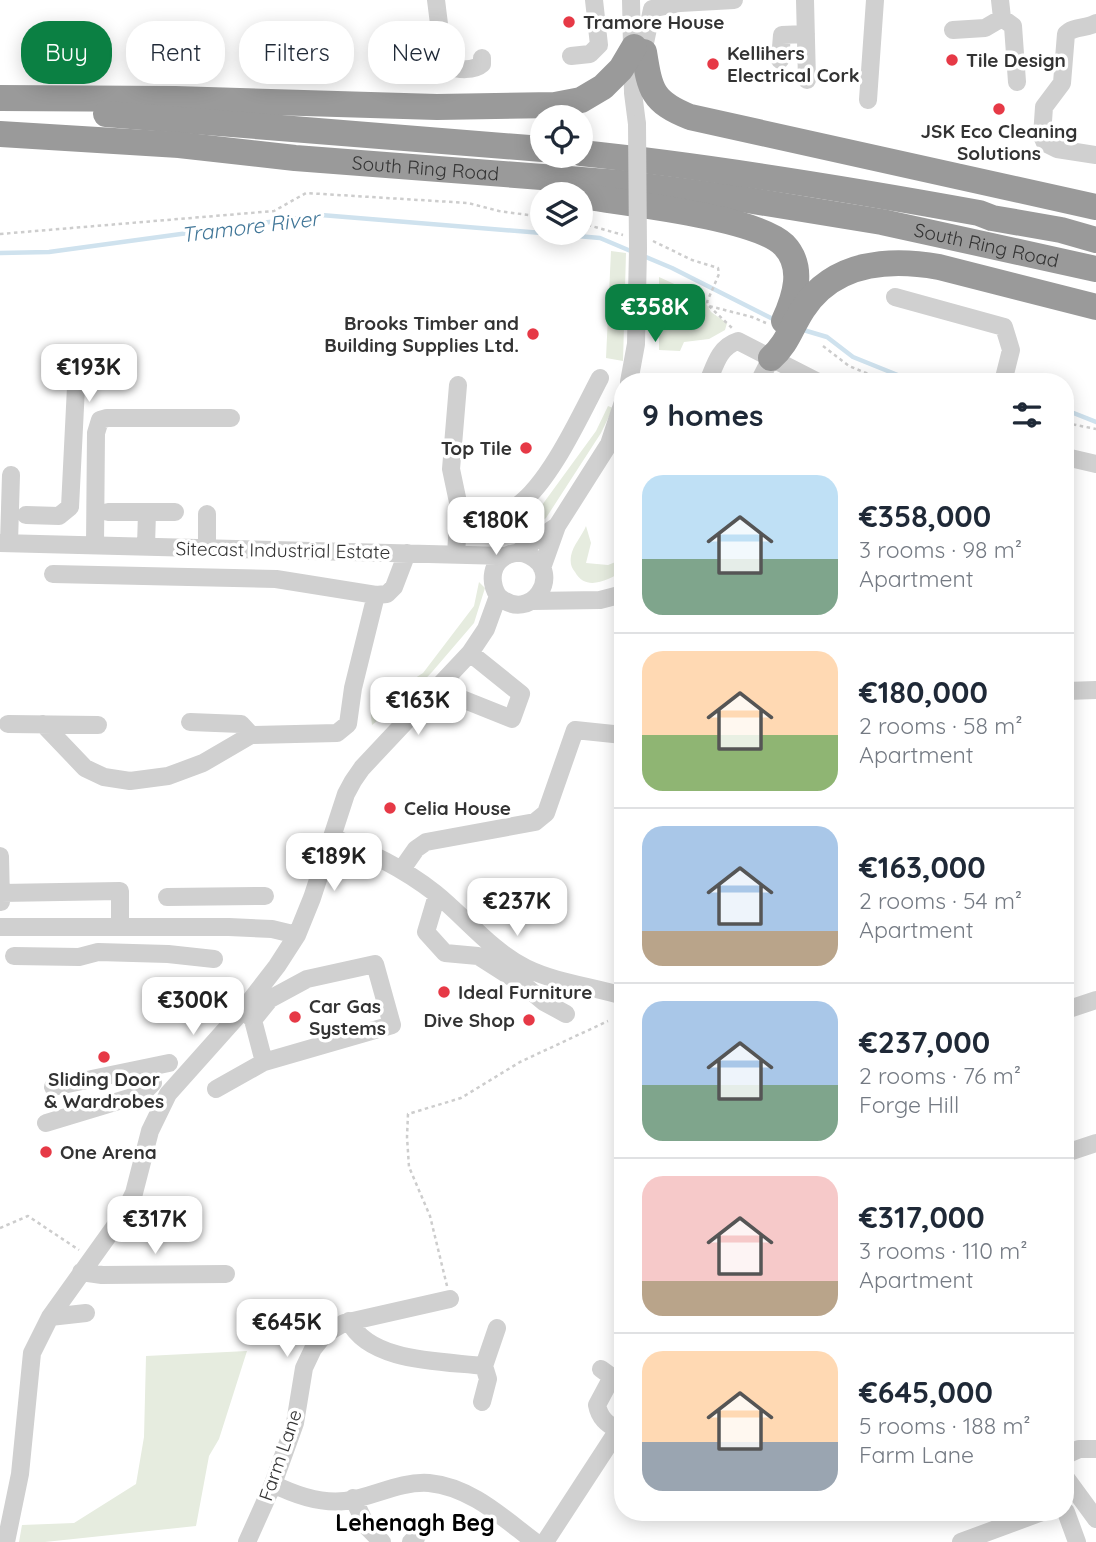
<!DOCTYPE html>
<html lang="en">
<head>
<meta charset="utf-8">
<style>
	body { margin:0; font-family:Quicksand,sans-serif; background:#f6f6f7; color:#1f2937; height:100vh; display:flex; flex-direction:column; font-size:26px; white-space:nowrap }
	* { box-sizing:border-box; margin:0 }
	p { font-size:23px; color:#747a83 }
	.icon { flex:none; width:38px; height:38px; fill:none; stroke:currentColor; stroke-width:2; stroke-linecap:round; stroke-linejoin:round }
	.map { position:relative; flex:1; overflow:hidden }
	.sheet { position:absolute; left:614px; top:373px; width:460px; height:1148px; display:flex; flex-direction:column; background:#fff; border-radius:28px; box-shadow:0 4px 18px #0003 }
	.sheet>* { flex:none }
	.guide { position:absolute; left:21px; top:21px; width:488px; height:63px; display:flex; gap:14px }
	.buttons { position:absolute; left:530px; top:105px; display:grid; gap:14px }
	.buttons a { display:grid; place-items:center; width:63px; height:63px; border-radius:50%; background:#fff; box-shadow:0 4px 18px #0003; font-size:35px }
	.price { position:absolute; translate:-50% -60px; padding:0 16px; border-radius:14px; background:#fff; color:#222; font-size:23px; line-height:46px; filter:drop-shadow(0 2px 4px #0008) }
	.price::after { content:''; position:absolute; left:50%; top:42px; width:21px; height:16px; margin-left:-10px; background:inherit; clip-path:polygon(0 0,100% 0,50% 100%) }
	.price.selected { background:#0b8043; color:#fff }
	ul { padding:0; list-style:none }
	li { display:flex; align-items:center; gap:21px; height:175px; padding:0 28px }
	li+li { border-top:2px solid #e0e1e3 }
	li span { display:grid; place-items:center; flex:none; width:196px; height:140px; border-radius:21px; color:#555 }
	li>.icon { margin-inline-start:auto }
	span .icon { width:84px; height:84px; fill:#fffc; stroke-width:1 }
	li b { font-size:30px }
	h2 { display:flex; justify-content:space-between; align-items:center; height:84px; padding:0 28px; font-size:30px }
	.pill { padding:0 24px; border-radius:28px; background:#fff; box-shadow:0 4px 18px #0003; font-size:24px; line-height:63px }
	.pill.selected { background:#0b8043; color:#fff }
	.map>svg:first-child { display:block }
</style>
</head>
<body>
<div class="map">
<svg width="1096" height="1542" viewBox="0 0 1096 1542">
	<rect width="100%" height="100%" fill="#fff"/>
	<path fill="#e6ecdf" d="M611,251L626,253L623,361L606,358Z
		M659,277L705,298L704,300L711,312L727,323L725,330L709,339L684,342L680,351L659,350Z
		M608,406L613,408L601,433L546,518L518,538L596,431Z
		M586,526L591,543L586,563L608,565L623,559V571C608,580 586,592 575,572C571,567 570,563 571,556C573,545 582,536 586,526Z
		M479,582L485,588L474,623L432,672L409,696L372,725L370,707L423,673L474,606Z
		M247,1351L219,1439L209,1456L196,1526L45,1542H19L22,1525L74,1523L136,1484L144,1437L146,1356Z"/>
	<g fill="none" stroke-linecap="round" stroke-linejoin="round">
		<path stroke="#cfe2ee" stroke-width="4.5" d="M543,233L600,238L633,252
			M0,253L49,252L321,215L542,233
			M641,255L672,268L775,320
			M800,329L827,337L853,357L915,382
			M923,382H934
			M1066,410L1096,422"/>
		<path stroke="#cdcdcd" stroke-width="2.5" stroke-dasharray="3.5 3.5" stroke-linecap="butt" d="M581,223L623,235
			M0,234L274,211L306,193L468,203L499,211L542,217
			M653,241L692,260L718,268L719,274L707,302L709,306L752,317L766,323
			M709,306L732,328
			M823,346L849,366L888,382
			M1066,423L1096,429
			M0,1228L28,1216L79,1250
			M447,1286L430,1216L409,1167L407,1137L408,1114L461,1098L520,1062L608,1021"/>
		<path stroke="#d0d0d0" stroke-width="18" d="M436,0L440,32L449,66C458,70 474,71 482,64V58
			M631,0L633,93L637,124
			M805,0L807,80
			M655,8L680,3L734,0
			M1002,18L1013,26L1017,82
			M1096,23C1087,29 1073,26 1066,34L1062,83L1044,107L1042,136L1045,143L1057,149L1096,155
			M953,30L985,28L1002,18L1000,0
			M571,56L590,54L599,45L594,0
			M780,60L782,35L806,34
			M644,61L645,43L652,9
			M868,100L875,0
			M895,297L1004,327L1011,350L1003,382
			M629,382L636,344L638,249
			M708,382C715,365 719,347 738,341L818,382
			M759,382L771,358
			M1066,457L1096,464
			M108,512H175
			M26,515L59,516L70,507L77,367
			M459,519C474,517 506,514 517,506C550,483 581,414 600,378
			M0,543L506,556
			M9,543L11,475
			M95,545L96,433L100,420L107,418H231
			M146,546L147,512
			M207,548V514
			M517,553L557,526
			M456,554L459,507L451,469L458,385
			M542,568L557,526L609,444L623,402
			M53,574L276,579L376,595L387,594L394,587L407,553
			M532,601L600,600L623,594
			M437,689L512,719L521,694L470,653
			M1066,691L1096,690
			M190,722L241,724L251,735
			M8,724L98,725
			M43,724L85,768L104,777L130,781L168,776L203,763L251,735L337,733L348,724L353,688L376,595
			M332,837C369,852 403,868 435,893C465,917 490,950 526,968C557,983 590,986 623,996
			M0,856L1,902
			M402,869L416,849L426,842L535,822L546,813L575,730L623,735
			M1,893L120,891V927
			M437,895L426,932L445,953L478,956L525,986L544,1002L566,1014
			M167,897L265,896
			M0,927H229L272,929L297,935
			M14,956L79,957L98,952L168,954L214,959
			M1066,1010L1096,1000
			M247,1013L253,1020L264,1062
			M53,1087L169,1063
			M216,1089L264,1062L392,1025L375,964L307,979L270,999L253,1020
			M46,1123L142,1094L153,1083L149,1069
			M1066,1153L1096,1143
			M81,1272L102,1275L226,1274
			M50,1317L86,1313
			M349,1321C370,1363 443,1361 484,1366
			M601,1369L612,1377L597,1405C600,1421 610,1425 623,1434
			M482,1402L488,1379L484,1366L497,1328
			M1066,1455L1079,1449H1096
			M1066,1478L1096,1519
			M273,1484C295,1495 320,1504 345,1501C374,1497 399,1481 429,1483C471,1487 503,1518 535,1542
			M353,1498L367,1527L382,1542
			M1066,1512L1077,1542
			M6,1542L20,1474L32,1353L50,1317L123,1215L134,1193L150,1131L168,1094L243,1010L277,966L297,935L312,898L346,794L353,781L362,768L470,653L486,629L498,596C489,581 491,562 508,555C515,552 523,552 530,556C564,573 531,625 498,596
			M247,1542L273,1484L295,1423L304,1368L313,1349L325,1334L344,1323L450,1299
			M411,1542L416,1538
			M545,1542L618,1430
			M961,1542L1042,1512"/>
		<g stroke="#9a9a9a" stroke-width="26">
			<path d="M644,52C650,90 652,102 690,117L1096,207"/>
			<path d="M0,98L175,99L437,107L555,105L581,100L603,87L621,69L634,47"/>
			<path d="M106,114L542,149"/>
			<path id="s1" d="M0,134L179,145L295,158L620,183L735,198L882,222L1096,269"/>
			<path d="M581,153C715,167 847,189 979,213L992,218L1061,230L1096,240"/>
			<path d="M581,196C625,203 756,217 784,245C805,267 795,297 784,321"/>
			<path d="M771,358C788,343 791,327 803,309C834,262 889,258 939,267L1096,307"/>
		</g>
		<path stroke="#d0d0d0" stroke-width="18" d="M637,124L638,249"/>
	</g>
	<g fill="#e63946" stroke="#fff" stroke-width="2.5">
		<circle cx="569" cy="22" r="7"/>
		<circle cx="952" cy="60" r="7"/>
		<circle cx="713" cy="64" r="7"/>
		<circle cx="999" cy="109" r="7"/>
		<circle cx="533" cy="334" r="7"/>
		<circle cx="526" cy="448" r="7"/>
		<circle cx="390" cy="808" r="7"/>
		<circle cx="444" cy="992" r="7"/>
		<circle cx="295" cy="1017" r="7"/>
		<circle cx="529" cy="1020" r="7"/>
		<circle cx="104" cy="1057" r="7"/>
		<circle cx="46" cy="1152" r="7"/>
	</g>
	<g text-anchor="middle" dominant-baseline="central" stroke-width="7" stroke-linejoin="round" paint-order="stroke">
		<g font-size="19" font-weight="bold" fill="#333" stroke="#fff" text-anchor="start">
			<text x="583" y="22">Tramore House</text>
			<text x="727" y="53">Kellihers<tspan x="727" dy="22">Electrical Cork</tspan></text>
			<text x="966" y="60">Tile Design</text>
			<text x="999" y="131" text-anchor="middle">JSK Eco Cleaning<tspan x="999" dy="22">Solutions</tspan></text>
			<text x="519" y="323" text-anchor="end">Brooks Timber and<tspan x="519" dy="22">Building Supplies Ltd.</tspan></text>
			<text x="512" y="448" text-anchor="end">Top Tile</text>
			<text x="404" y="808">Celia House</text>
			<text x="458" y="992">Ideal Furniture</text>
			<text x="309" y="1006">Car Gas<tspan x="309" dy="22">Systems</tspan></text>
			<text x="515" y="1020" text-anchor="end">Dive Shop</text>
			<text x="104" y="1079" text-anchor="middle">Sliding Door<tspan x="104" dy="22">&amp; Wardrobes</tspan></text>
			<text x="60" y="1152">One Arena</text>
		</g>
		<g font-size="19" fill="#333" stroke="#fff">
			<text stroke="none"><textPath href="#s1" startOffset="427">South Ring Road</textPath></text>
			<text stroke="none"><textPath href="#s1" startOffset="994">South Ring Road</textPath></text>
			<text transform="translate(283 550) rotate(1)">Sitecast Industrial Estate</text>
			<text transform="translate(280 1455) rotate(-71)">Farm Lane</text>
		</g>
		<g font-size="21" font-style="italic" fill="#3f7597" stroke="#fff">
			<text transform="translate(250 226) rotate(-7)">Tramore River</text>
		</g>
		<g font-size="23" font-weight="bold" fill="#000" stroke="#fff">
			<text x="415" y="1522">Lehenagh Beg</text>
		</g>
	</g>
</svg>
<div class="buttons">
<a><svg class="icon" aria-label="locate" viewBox="0 0 24 24"><circle cx="12" cy="12" r="6"/><path d="M12 2v4M12 18v4M2 12h4M18 12h4"/></svg></a>
<a><svg class="icon" aria-label="layers" viewBox="0 0 24 24"><path d="M12 4l9 5-9 5-9-5zM3 14l9 5 9-5"/></svg></a>
</div>
<b class="price selected" style="left:655px;top:344px">€358K</b>
<b class="price" style="left:89px;top:404px">€193K</b>
<b class="price" style="left:496px;top:557px">€180K</b>
<b class="price" style="left:418px;top:737px">€163K</b>
<b class="price" style="left:334px;top:893px">€189K</b>
<b class="price" style="left:517px;top:938px">€237K</b>
<b class="price" style="left:193px;top:1037px">€300K</b>
<b class="price" style="left:155px;top:1256px">€317K</b>
<b class="price" style="left:287px;top:1359px">€645K</b>
<div class="guide">
<a class="pill selected">Buy</a>
<a class="pill">Rent</a>
<a class="pill">Filters</a>
<a class="pill">New</a>
</div>
<section class="sheet">
<h2>9 homes<svg class="icon" aria-label="filters" viewBox="0 0 24 24"><path d="M4 7h16M4 17h16"/><circle cx="9" cy="7" r="2"/><circle cx="15" cy="17" r="2"/></svg></h2>
<ul>
<li><span style="background:linear-gradient(#bfe0f5 60%,#7fa58c 0)"><svg class="icon" aria-label="home" viewBox="0 0 24 24"><path d="M3 11l9-7 9 7M6 9v11h12V9"/></svg></span><div><b>€358,000</b><p>3 rooms · 98 m²</p><p>Apartment</p></div></li>
<li><span style="background:linear-gradient(#ffd9b3 60%,#8fb573 0)"><svg class="icon" aria-label="home" viewBox="0 0 24 24"><path d="M3 11l9-7 9 7M6 9v11h12V9"/></svg></span><div><b>€180,000</b><p>2 rooms · 58 m²</p><p>Apartment</p></div></li>
<li><span style="background:linear-gradient(#a9c7e8 75%,#b9a48a 0)"><svg class="icon" aria-label="home" viewBox="0 0 24 24"><path d="M3 11l9-7 9 7M6 9v11h12V9"/></svg></span><div><b>€163,000</b><p>2 rooms · 54 m²</p><p>Apartment</p></div></li>
<li><span style="background:linear-gradient(#a9c7e8 60%,#7fa58c 0)"><svg class="icon" aria-label="home" viewBox="0 0 24 24"><path d="M3 11l9-7 9 7M6 9v11h12V9"/></svg></span><div><b>€237,000</b><p>2 rooms · 76 m²</p><p>Forge Hill</p></div></li>
<li><span style="background:linear-gradient(#f6c9c9 75%,#b9a48a 0)"><svg class="icon" aria-label="home" viewBox="0 0 24 24"><path d="M3 11l9-7 9 7M6 9v11h12V9"/></svg></span><div><b>€317,000</b><p>3 rooms · 110 m²</p><p>Apartment</p></div></li>
<li><span style="background:linear-gradient(#ffd9b3 65%,#9aa5b1 0)"><svg class="icon" aria-label="home" viewBox="0 0 24 24"><path d="M3 11l9-7 9 7M6 9v11h12V9"/></svg></span><div><b>€645,000</b><p>5 rooms · 188 m²</p><p>Farm Lane</p></div></li>
</ul>
</section>
</div>
</body>
</html>
